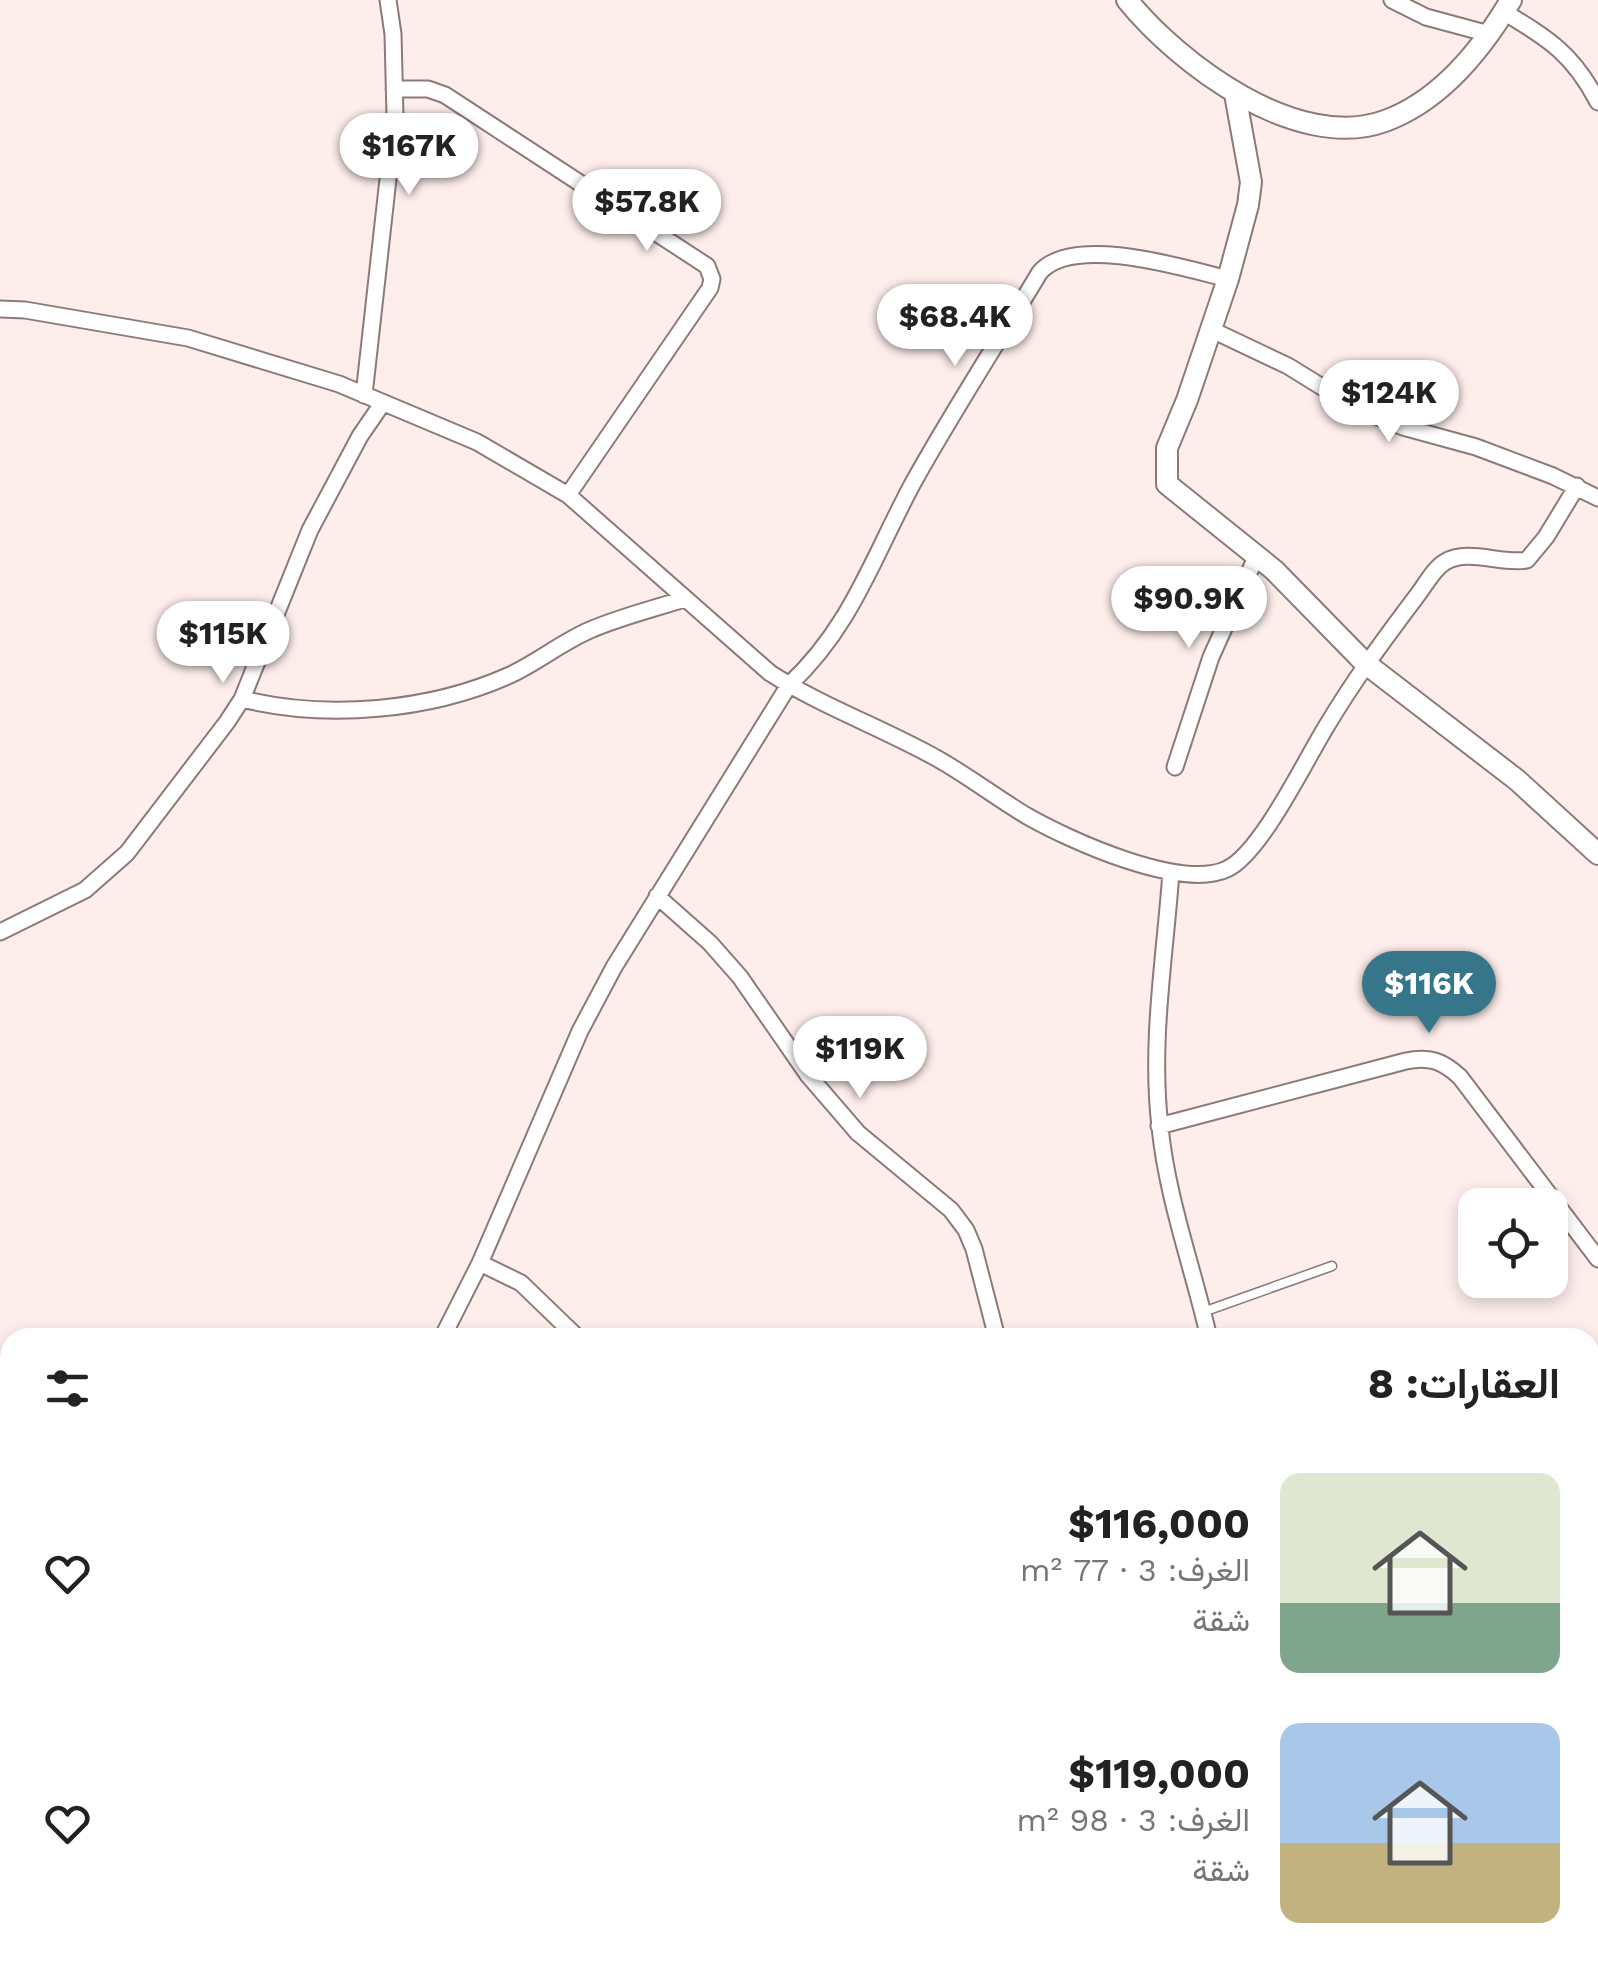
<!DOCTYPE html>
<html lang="ar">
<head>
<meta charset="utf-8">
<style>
	body { margin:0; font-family:"Work Sans",Vazirmatn,sans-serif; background:#f2f2f2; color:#222; direction:rtl; height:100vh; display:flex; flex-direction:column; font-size:38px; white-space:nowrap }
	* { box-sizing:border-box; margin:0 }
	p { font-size:32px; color:#767676 }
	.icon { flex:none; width:55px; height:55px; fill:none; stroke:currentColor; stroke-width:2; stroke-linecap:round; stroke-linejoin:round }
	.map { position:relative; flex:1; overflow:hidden; direction:ltr }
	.drawer { position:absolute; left:0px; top:1328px; width:1600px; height:642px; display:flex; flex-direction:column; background:#fff; border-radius:30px 30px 0 0; box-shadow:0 5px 15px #0003; direction:rtl }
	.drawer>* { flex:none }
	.fabs { position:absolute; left:1458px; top:1188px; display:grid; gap:20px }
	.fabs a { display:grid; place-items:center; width:110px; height:110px; border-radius:20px; background:#fff; box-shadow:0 5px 15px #0003; font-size:50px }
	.price { position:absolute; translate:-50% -85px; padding:0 22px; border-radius:35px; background:#fff; color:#222; font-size:32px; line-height:65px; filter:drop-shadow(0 2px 5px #0008) }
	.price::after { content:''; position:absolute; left:50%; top:60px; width:30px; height:22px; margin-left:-15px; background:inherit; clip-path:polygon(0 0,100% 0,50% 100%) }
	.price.active { background:#36758a; color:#fff }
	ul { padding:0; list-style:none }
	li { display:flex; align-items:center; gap:30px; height:250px; padding:0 40px }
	li span { display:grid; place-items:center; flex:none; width:280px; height:200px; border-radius:20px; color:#555 }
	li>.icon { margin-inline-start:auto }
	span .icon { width:120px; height:120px; fill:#fffc; stroke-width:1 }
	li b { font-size:42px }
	h2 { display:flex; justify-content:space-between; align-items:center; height:120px; padding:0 40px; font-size:42px }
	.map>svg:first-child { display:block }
</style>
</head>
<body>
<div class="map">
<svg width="1598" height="1969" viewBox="0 0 1598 1969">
	<rect width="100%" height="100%" fill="#feeeeb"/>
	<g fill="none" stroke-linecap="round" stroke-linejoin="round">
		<g stroke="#8c7a77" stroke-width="11">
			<path id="service" d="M1203,1312L1332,1266"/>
		</g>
		<g stroke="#8c7a77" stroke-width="19">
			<path id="minor" d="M1392,0L1426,17L1489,34
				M1504,12C1549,39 1573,54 1598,102
				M394,89H428L445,95L707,266L712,279L710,288L568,495
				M0,309L25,310L188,338L339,384L477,442L568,495L770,673C823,707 883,728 938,759C968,776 997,798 1027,816C1069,840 1181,891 1227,869C1261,853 1305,761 1326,727C1354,680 1383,641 1416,597C1425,586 1433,569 1445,562C1468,548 1502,565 1527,560L1546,537L1577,486
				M1210,329L1288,366L1356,408L1403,427L1476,447L1553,476L1598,498
				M364,395L395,116L393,34L388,0
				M242,699C327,720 430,711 510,675C538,662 562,642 590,630C620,617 653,609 684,599
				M1175,767L1211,657L1257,555
				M1171,872C1165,957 1150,1041 1160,1127C1167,1198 1193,1268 1209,1338
				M657,896L710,943L740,977L808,1075L858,1133L951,1210L966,1230L974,1249L997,1338
				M0,932L85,890L127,853L227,722L242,699L310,530L360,436L382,404
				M1159,1126L1406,1061C1429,1056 1443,1061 1460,1077L1598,1259
				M480,1263L521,1283L578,1338
				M442,1338L480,1263L580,1031L614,967L789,685C852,626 873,557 913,483C953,411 998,342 1040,272C1074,234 1184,268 1228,279
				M0,1545L10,1558
				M1590,1693L1598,1686
				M1590,1723L1598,1728
				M0,1893L10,1897
				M0,1932L10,1913
				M166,1960L189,1969
				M222,1969L225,1960
				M1259,1969L1268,1960"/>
		</g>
		<g stroke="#8c7a77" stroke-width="24">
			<path id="tertiary" d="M1127,0C1179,64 1297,153 1385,121C1440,101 1482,49 1511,0
				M1235,94L1251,182L1248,205L1228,279L1187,400L1167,448V484L1274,570L1365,663L1517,780L1598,854"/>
		</g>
		<use href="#service" stroke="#fff" stroke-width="8"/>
		<use href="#minor" stroke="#fff" stroke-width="15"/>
		<use href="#tertiary" stroke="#fff" stroke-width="20"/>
	</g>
</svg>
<div class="fabs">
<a><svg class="icon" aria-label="locate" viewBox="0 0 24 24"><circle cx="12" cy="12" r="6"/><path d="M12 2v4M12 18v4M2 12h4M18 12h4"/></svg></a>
</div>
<b class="price" style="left:409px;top:198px">$167K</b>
<b class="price" style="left:647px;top:254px">$57.8K</b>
<b class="price" style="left:955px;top:369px">$68.4K</b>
<b class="price" style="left:1389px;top:445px">$124K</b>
<b class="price" style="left:1189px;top:651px">$90.9K</b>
<b class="price" style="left:223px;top:686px">$115K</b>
<b class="price active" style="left:1429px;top:1036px">$116K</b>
<b class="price" style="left:860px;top:1101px">$119K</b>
<section class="drawer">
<h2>العقارات: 8<svg class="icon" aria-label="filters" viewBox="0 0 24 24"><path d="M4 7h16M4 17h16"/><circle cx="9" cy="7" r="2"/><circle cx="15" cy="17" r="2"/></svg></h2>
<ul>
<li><span style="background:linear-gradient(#dfe7d0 65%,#7fa58c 0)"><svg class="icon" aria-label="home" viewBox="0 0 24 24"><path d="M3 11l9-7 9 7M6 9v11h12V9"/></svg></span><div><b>$116,000</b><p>الغرف: 3 · 77 m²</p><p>شقة</p></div><svg class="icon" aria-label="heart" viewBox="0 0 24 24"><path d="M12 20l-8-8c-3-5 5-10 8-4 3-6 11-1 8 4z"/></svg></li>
<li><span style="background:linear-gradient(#a9c7e8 60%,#c2b280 0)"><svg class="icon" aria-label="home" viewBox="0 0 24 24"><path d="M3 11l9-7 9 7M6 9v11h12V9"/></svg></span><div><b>$119,000</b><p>الغرف: 3 · 98 m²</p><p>شقة</p></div><svg class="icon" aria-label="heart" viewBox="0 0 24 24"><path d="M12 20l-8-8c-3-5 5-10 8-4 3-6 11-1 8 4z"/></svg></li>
</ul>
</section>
</div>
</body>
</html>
